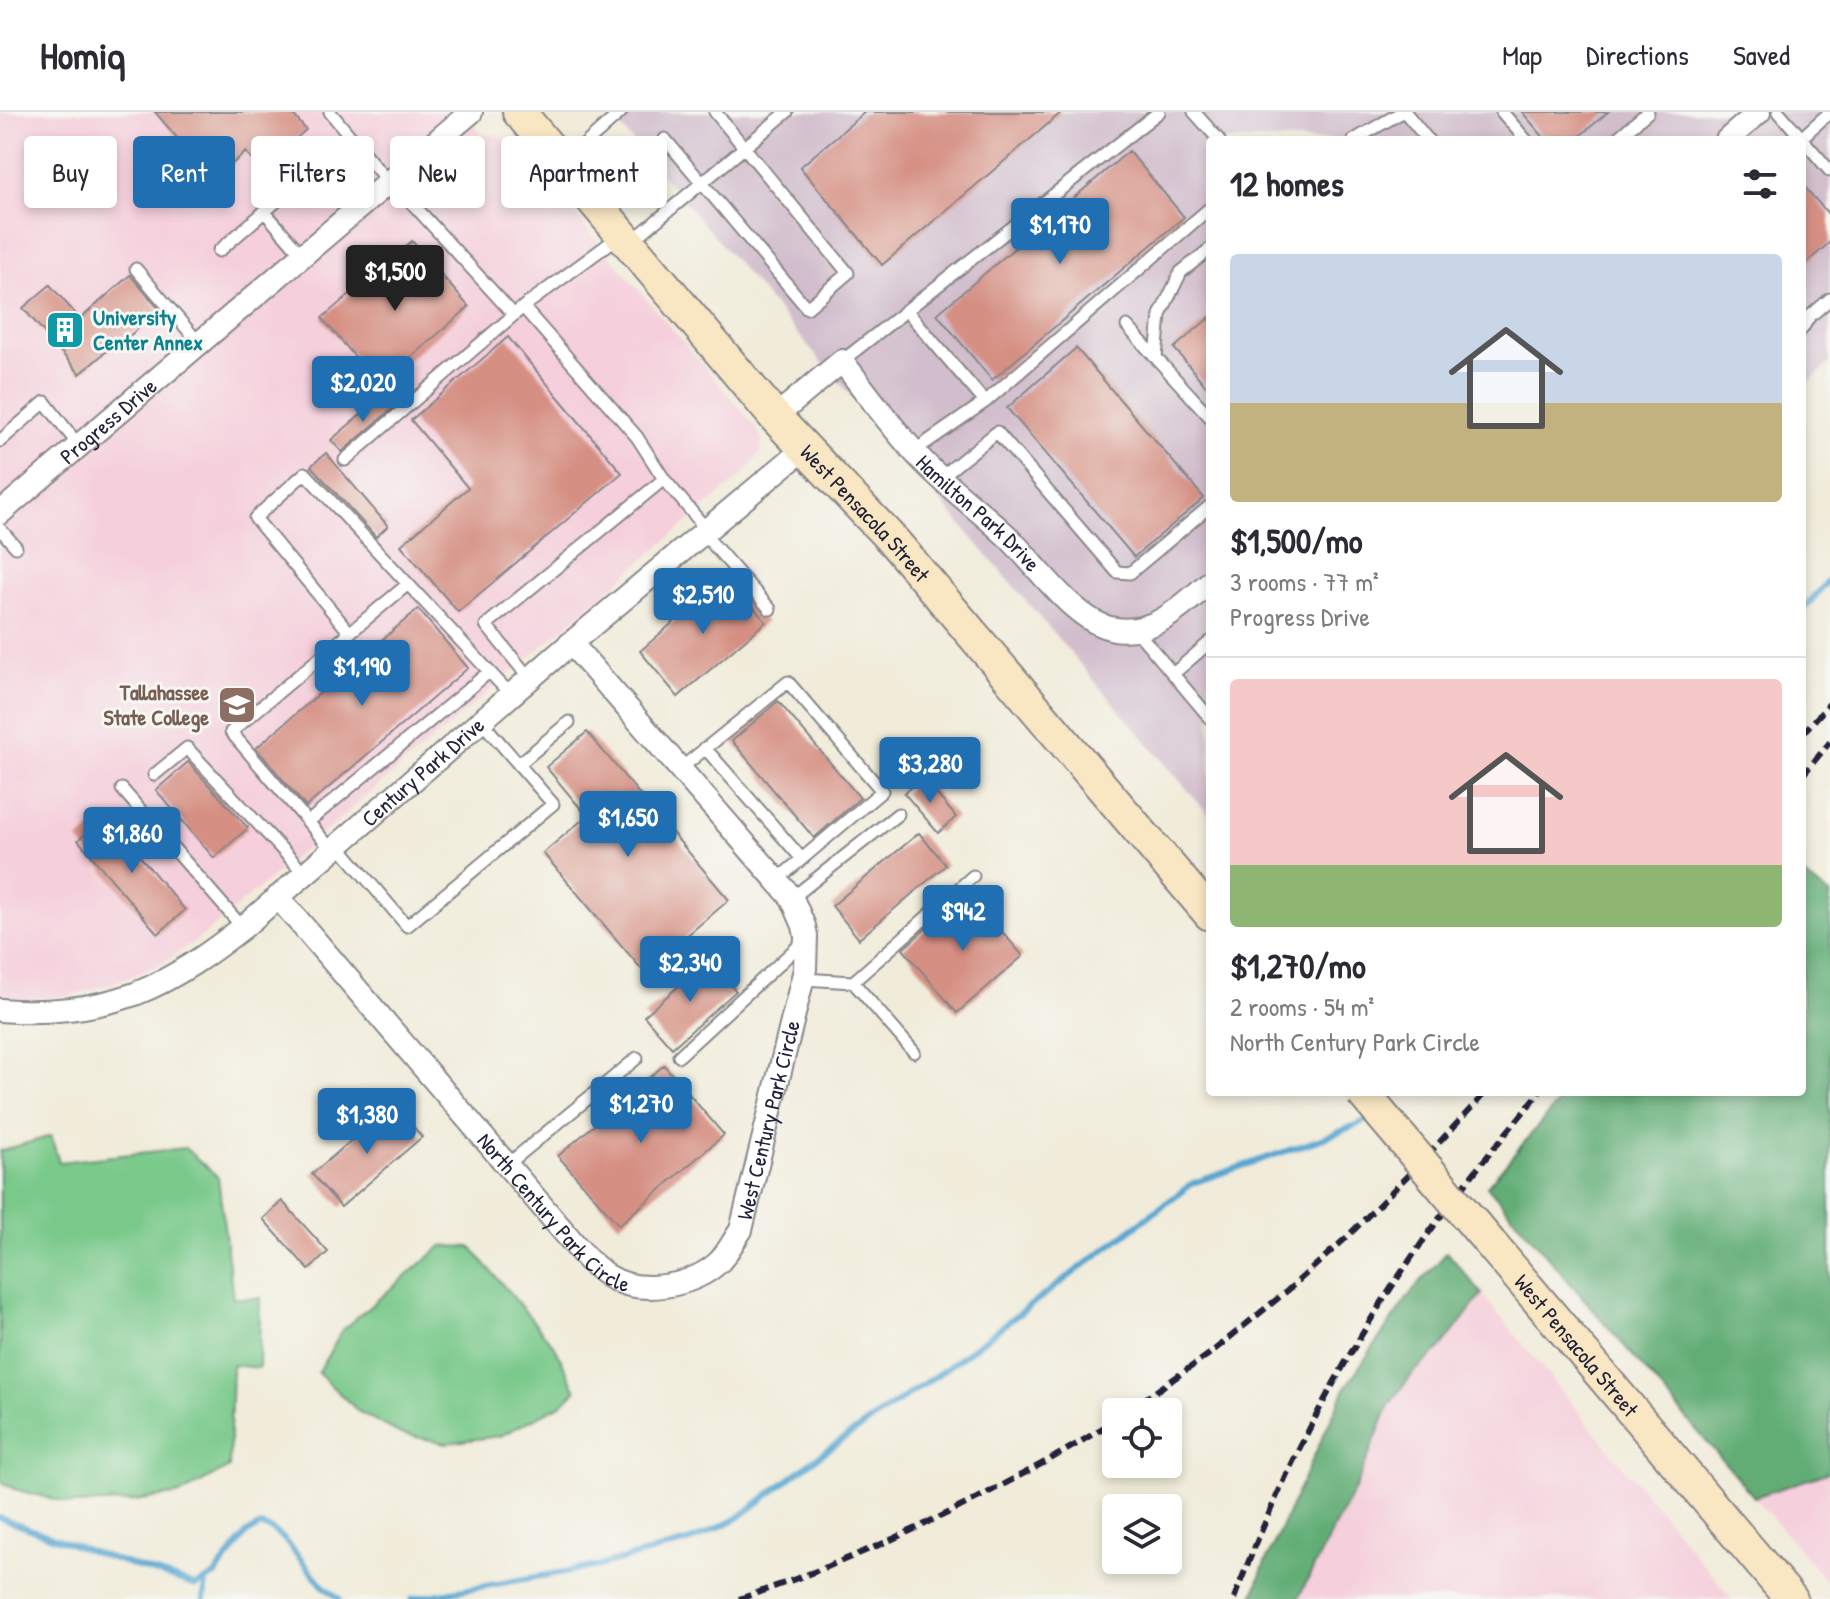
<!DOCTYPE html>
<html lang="en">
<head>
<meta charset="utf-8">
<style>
	body { margin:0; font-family:"Patrick Hand",sans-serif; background:#f2f2f3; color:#2b2b33; height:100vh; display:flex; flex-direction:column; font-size:30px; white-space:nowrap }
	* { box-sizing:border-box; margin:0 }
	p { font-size:26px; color:#7c7c81 }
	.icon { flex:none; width:44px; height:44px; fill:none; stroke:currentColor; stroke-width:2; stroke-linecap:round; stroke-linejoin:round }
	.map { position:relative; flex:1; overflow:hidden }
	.panel { position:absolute; left:1206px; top:24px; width:600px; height:960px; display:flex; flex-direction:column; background:#fff; border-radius:8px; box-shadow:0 4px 12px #0003 }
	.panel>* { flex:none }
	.hud { position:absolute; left:24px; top:24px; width:760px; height:72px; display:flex; gap:16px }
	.controls { position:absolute; left:1102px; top:1286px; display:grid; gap:16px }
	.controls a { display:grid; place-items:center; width:80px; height:80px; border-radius:8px; background:#fff; box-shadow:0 4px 12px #0003; font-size:40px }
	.price { position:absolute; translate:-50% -68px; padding:0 18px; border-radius:8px; background:#1f6fb2; color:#fff; font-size:26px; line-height:52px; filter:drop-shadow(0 2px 4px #0008) }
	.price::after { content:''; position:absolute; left:50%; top:48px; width:24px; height:18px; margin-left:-12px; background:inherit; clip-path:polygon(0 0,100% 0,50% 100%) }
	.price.current { background:#222; color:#fff }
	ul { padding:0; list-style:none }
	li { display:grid; align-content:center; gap:16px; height:424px; padding:0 24px }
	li+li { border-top:2px solid #e1e1e2 }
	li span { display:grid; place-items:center; height:248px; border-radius:8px; color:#555 }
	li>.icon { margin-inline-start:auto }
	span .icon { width:144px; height:144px; fill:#fffc; stroke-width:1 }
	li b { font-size:34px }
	h2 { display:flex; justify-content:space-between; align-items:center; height:96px; padding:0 24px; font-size:34px }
	.tag { padding:0 28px; border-radius:8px; background:#fff; box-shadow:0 4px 12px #0003; font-size:28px; line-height:72px }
	.tag.current { background:#1f6fb2; color:#fff }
	header { display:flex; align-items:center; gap:48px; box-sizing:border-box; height:112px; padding:0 40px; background:#fff; border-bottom:2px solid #e1e1e2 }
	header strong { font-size:38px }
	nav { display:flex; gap:44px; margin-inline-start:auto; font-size:28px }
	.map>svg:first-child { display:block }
</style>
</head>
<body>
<header>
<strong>Homiq</strong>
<nav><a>Map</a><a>Directions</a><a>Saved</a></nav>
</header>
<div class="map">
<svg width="1830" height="1487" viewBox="0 0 1830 1487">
	<rect width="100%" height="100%" fill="#f6f6f2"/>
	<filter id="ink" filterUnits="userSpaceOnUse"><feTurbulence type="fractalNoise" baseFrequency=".0125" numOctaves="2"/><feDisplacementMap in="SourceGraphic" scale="16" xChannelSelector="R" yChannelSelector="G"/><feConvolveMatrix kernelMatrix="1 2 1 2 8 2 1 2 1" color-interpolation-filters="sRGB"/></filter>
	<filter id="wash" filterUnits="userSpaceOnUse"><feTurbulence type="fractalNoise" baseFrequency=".006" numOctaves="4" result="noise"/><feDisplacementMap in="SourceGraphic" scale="32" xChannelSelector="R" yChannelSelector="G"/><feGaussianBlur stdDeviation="1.8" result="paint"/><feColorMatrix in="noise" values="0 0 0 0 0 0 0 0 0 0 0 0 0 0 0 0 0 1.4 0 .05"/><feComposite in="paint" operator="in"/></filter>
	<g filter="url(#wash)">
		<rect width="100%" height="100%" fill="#f1ecda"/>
		<path fill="#f5cfdb" d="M0,0H466L483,23H496L513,30L757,317L762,327L761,340L744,362L204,823L163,851L112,872L70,884L13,888L0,886Z
			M1482,1182L1732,1487H1298L1334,1415L1356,1375L1389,1293L1414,1260L1441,1236Z
			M1830,1360V1473L1754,1385Z"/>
		<path fill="#d1bdcc" d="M608,0H1830V251L1802,276V28H1210V704Z"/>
		<path fill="#79c98a" stroke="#4e7662" stroke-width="2" d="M51,1024L59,1050L185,1036L218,1065L233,1186H260L259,1256L232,1253L229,1355L181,1382L128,1390L71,1392L14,1377L0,1369V1039Z
			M442,1134L471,1135L555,1235L576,1279L559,1294L500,1324L446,1331L401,1322L359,1300L318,1261L342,1218Z"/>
		<path fill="#62ad76" stroke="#426858" stroke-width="2" d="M1802,762L1830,783V1360L1754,1385L1487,1074L1567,980H1802Z
			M1447,1140L1482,1182L1441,1236L1414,1260L1389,1293L1356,1375L1334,1415L1298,1487H1252L1264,1453L1346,1274L1413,1178Z"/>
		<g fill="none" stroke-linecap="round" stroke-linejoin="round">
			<path stroke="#56a6d0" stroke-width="6" d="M1802,499L1830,467
				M1384,991L1395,980
				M0,1406L98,1442L196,1474L215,1463L247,1421L261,1414L270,1417L283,1426L323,1474L339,1487
				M204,1487L206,1469
				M412,1487L598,1454L691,1429L738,1406L819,1344L947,1256L1193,1071L1324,1026L1363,1010L1370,1004"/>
		</g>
		<g id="blocks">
			<path fill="#d69083" d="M155,0H291L306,18L260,57L246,40L213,68Z
				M865,0H1062L882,153L800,55Z
				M1522,0H1608L1575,28H1546Z
				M1129,39L1184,105L992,268L937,202Z
				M1802,72L1830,104V130L1802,155Z
				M412,129L469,195L379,273L322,206Z
				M130,163L160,198L127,226L125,223L80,262L23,196L50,173L80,207Z
				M1210,205V279L1174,236Z
				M508,225L622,361L458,500L401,433L468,376L411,308Z
				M1076,236L1204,386L1134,445L1007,296Z
				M384,283L394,295L342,340L331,328Z
				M326,341L388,414L376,425L311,354Z
				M727,464L766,510L678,585L640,539Z
				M418,497L468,556L306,695L256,636Z
				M778,589L860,686L814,726L732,629Z
				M587,620L729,788L644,860L543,741L587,704L546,655Z
				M188,650L248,716L214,746L156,678Z
				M922,665L956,705L938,721L904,681Z
				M106,704L185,798L158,822L78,728Z
				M919,721L946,753L859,827L832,794Z
				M968,780L1023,844L957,901L903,837Z
				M709,848L736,879L672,936L644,904Z
				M664,953L724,1023L619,1113L558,1044Z
				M394,992L422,1025L341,1095L312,1062Z
				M282,1089L328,1140L309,1158L263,1107Z"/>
		</g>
	</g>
	<g filter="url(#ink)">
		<use href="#blocks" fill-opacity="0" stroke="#8a878a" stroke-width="2"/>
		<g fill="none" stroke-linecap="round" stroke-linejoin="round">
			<g stroke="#8a878a" stroke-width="15">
				<path id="service" d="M330,0L388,70
					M1194,0L1219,28
					M1405,0L1428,28
					M1502,0L1526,28
					M1779,0L1830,59
					M665,27L807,196L848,161L715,0
					M1354,28L1402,0
					M1615,28L1648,0
					M1799,28L1830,0
					M565,50L621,0
					M391,68L514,203
					M264,99L302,143
					M631,130L787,0
					M219,139L351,25
					M136,157L199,231
					M523,195L637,325L664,367L707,418
					M906,198L985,290
					M1127,214L1210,305
					M1802,217L1809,205L1830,187
					M1156,246L1160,203L1181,160L1210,137
					M842,249L1159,0
					M0,329L45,290L79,334
					M914,339L985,290L1210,96
					M345,348L523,195L621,123
					M941,365L997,320L1117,460L1130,461L1210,394
					M0,417L16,435
					M703,421L770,497
					M1136,518L1210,606
					M350,521L255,406L305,361L511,583
					M1173,562L1210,530
					M530,567L486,513L664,367
					M705,636L802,747
					M519,652L569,610
					M680,657L788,570L882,679L777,768
					M154,663L187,636L305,762
					M122,677L243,816
					M308,710L489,560
					M338,733L407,814L553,692L481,609
					M332,738L231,620L408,472
					M792,786L898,702
					M803,867L853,870L973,764
					M853,870L914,940
					M679,944L805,828
					M507,1053L637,946"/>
			</g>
			<g stroke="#8a878a" stroke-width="26">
				<g id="minor">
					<path d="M1727,28L1759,0"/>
					<path id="s1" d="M775,305L842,249C867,281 891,315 919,345C947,375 981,399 1010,427C1037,454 1077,512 1115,517C1155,523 1182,494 1210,470"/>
					<path id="s2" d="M0,401L471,0"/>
					<path id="s3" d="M278,785L588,1148C595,1153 601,1160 608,1164C640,1184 693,1175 720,1149C728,1140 734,1128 741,1118L805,857L806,824L804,814L792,786L571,531"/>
					<path id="s4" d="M0,898C44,902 93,897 135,882C176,866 213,839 246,813L571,531L805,336"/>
				</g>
			</g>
			<g stroke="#8a878a" stroke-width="36">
				<g id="secondary">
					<path id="s5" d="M519,0L775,305L895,431L1210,802"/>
					<path id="s6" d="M1490,1131L1791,1487"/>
				</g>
			</g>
			<use href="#service" stroke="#fff" stroke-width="11"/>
			<use href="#minor" stroke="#fff" stroke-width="22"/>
			<use href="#secondary" stroke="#f9e7c3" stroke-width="32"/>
			<path stroke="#22223b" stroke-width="6" stroke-dasharray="12 6" stroke-linecap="butt" d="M1802,622L1830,591
				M1802,664L1830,630
				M1126,1300L1208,1243L1287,1179L1347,1125L1422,1049L1486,980
				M739,1487C831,1456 919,1418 1004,1372C1042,1352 1081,1331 1116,1307
				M1234,1487C1283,1357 1349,1231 1431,1118C1465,1070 1503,1025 1540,980"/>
			<g stroke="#8a878a" stroke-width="36" stroke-linecap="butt">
				<path id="secondary-bridge" d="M1362,980L1490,1131"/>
			</g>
			<use href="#secondary-bridge" stroke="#f9e7c3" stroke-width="32"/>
		</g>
	</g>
	<defs>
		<g id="building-square" transform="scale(2)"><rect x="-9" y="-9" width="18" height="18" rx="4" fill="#0f9aa8" stroke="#f6f6f2"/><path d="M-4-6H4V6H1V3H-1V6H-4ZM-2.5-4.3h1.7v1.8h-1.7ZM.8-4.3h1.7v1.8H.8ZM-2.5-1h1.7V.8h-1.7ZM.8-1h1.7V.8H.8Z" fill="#fff"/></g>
		<g id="university-square" transform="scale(2)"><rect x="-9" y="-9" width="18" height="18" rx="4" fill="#8d6e63" stroke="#f6f6f2"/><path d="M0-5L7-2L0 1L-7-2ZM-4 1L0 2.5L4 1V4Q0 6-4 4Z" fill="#fff"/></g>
	</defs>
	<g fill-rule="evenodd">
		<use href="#building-square" x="65" y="218"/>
		<use href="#university-square" x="237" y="593"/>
	</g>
	<g text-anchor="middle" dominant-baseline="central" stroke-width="6" stroke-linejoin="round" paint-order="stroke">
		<g font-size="22" font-weight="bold" fill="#0d838f" stroke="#f6f6f2" text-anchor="start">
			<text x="93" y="205">University<tspan x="93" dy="25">Center Annex</tspan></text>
		</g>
		<g font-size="22" fill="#22223b" stroke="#f6f6f2">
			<text stroke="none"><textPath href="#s2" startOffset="142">Progress Drive</textPath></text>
			<text stroke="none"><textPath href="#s5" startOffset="530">West Pensacola Street</textPath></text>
			<text stroke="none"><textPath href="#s1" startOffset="292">Hamilton Park Drive</textPath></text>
			<text stroke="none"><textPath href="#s4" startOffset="502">Century Park Drive</textPath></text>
			<text stroke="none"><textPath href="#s3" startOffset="774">West Century Park Circle</textPath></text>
			<text stroke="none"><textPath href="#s3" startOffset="420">North Century Park Circle</textPath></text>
			<text stroke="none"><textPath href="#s6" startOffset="134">West Pensacola Street</textPath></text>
		</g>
		<g font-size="22" font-weight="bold" fill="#785e54" stroke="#f6f6f2" text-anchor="end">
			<text x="209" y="580">Tallahassee<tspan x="209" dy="25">State College</tspan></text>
		</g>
	</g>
</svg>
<div class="controls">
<a><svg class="icon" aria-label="locate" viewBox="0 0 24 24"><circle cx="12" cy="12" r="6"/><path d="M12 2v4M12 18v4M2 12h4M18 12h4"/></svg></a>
<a><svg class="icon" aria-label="layers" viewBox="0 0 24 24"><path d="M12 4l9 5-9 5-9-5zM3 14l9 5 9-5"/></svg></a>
</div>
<b class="price" style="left:1060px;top:154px">$1,170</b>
<b class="price current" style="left:395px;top:201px">$1,500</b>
<b class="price" style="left:363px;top:312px">$2,020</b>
<b class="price" style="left:703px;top:524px">$2,510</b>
<b class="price" style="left:362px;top:596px">$1,190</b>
<b class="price" style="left:930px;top:693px">$3,280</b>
<b class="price" style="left:628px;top:747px">$1,650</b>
<b class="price" style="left:132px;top:763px">$1,860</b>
<b class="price" style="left:963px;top:841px">$942</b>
<b class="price" style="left:690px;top:892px">$2,340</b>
<b class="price" style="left:641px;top:1033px">$1,270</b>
<b class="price" style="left:367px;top:1044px">$1,380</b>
<div class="hud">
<a class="tag">Buy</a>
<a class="tag current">Rent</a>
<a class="tag">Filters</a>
<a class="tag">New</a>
<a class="tag">Apartment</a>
</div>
<section class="panel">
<h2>12 homes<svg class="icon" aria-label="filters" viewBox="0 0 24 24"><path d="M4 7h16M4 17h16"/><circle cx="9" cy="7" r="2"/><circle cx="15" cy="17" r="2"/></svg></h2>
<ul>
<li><span style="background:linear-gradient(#c9d6e8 60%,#c2b280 0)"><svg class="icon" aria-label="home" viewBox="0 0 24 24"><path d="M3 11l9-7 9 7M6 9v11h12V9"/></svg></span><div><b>$1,500/mo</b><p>3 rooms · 77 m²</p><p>Progress Drive</p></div></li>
<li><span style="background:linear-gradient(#f6c9c9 75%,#8fb573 0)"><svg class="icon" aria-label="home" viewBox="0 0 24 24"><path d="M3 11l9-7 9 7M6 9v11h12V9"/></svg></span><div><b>$1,270/mo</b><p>2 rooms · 54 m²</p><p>North Century Park Circle</p></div></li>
</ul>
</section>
</div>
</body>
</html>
